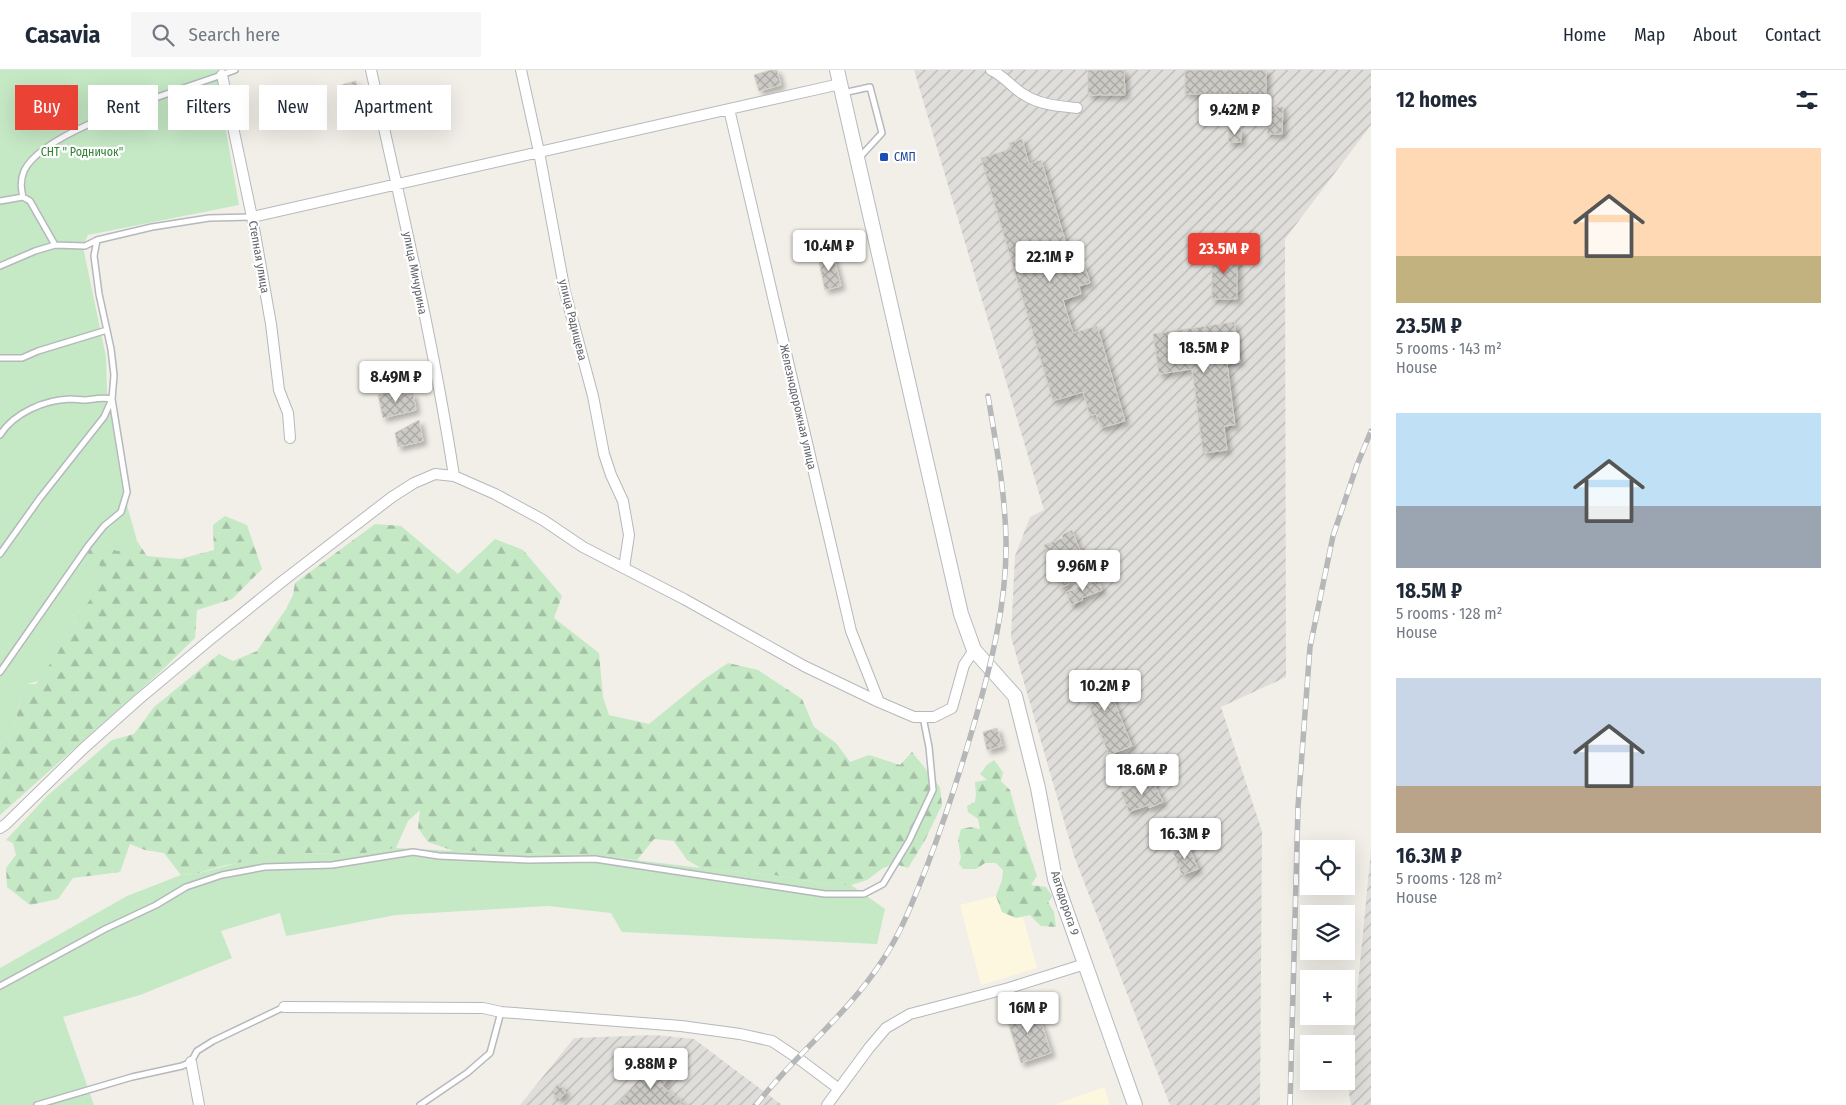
<!DOCTYPE html>
<html lang="en">
<head>
<meta charset="utf-8">
<style>
	body { margin:0; font-family:"Fira Sans Condensed",sans-serif; background:#f6f6f7; color:#1f2937; height:100vh; display:flex; flex-direction:column; font-size:19px; white-space:nowrap }
	* { box-sizing:border-box; margin:0 }
	p { font-size:16px; color:#747a83 }
	.icon { flex:none; width:28px; height:28px; fill:none; stroke:currentColor; stroke-width:2; stroke-linecap:round; stroke-linejoin:round }
	.map { position:relative; flex:1; overflow:hidden }
	.details { display:flex; flex-direction:column; background:#fff; width:475px }
	.details>* { flex:none }
	.guide { position:absolute; left:15px; top:15px; width:475px; height:45px; display:flex; gap:10px }
	.controls { position:absolute; left:1300px; top:770px; display:grid; gap:10px }
	.controls a { display:grid; place-items:center; width:55px; height:55px; border-radius:0px; background:#fff; box-shadow:0 5px 20px #0002; font-size:25px }
	.price { position:absolute; translate:-50% -42px; padding:0 11px; border-radius:5px; background:#fff; color:#222; font-size:16px; line-height:32px; filter:drop-shadow(0 1px 2px #0008) }
	.price::after { content:''; position:absolute; left:50%; top:30px; width:15px; height:11px; margin-left:-8px; background:inherit; clip-path:polygon(0 0,100% 0,50% 100%) }
	.price.selected { background:#ea4335; color:#fff }
	ul { padding:0; list-style:none }
	li { display:grid; align-content:center; gap:10px; height:265px; padding:0 25px }
	li span { display:grid; place-items:center; height:155px; border-radius:0px; color:#555 }
	li>.icon { margin-inline-start:auto }
	span .icon { width:90px; height:90px; fill:#fffc; stroke-width:1 }
	li b { font-size:21px }
	h2 { display:flex; justify-content:space-between; align-items:center; height:60px; padding:0 25px; font-size:21px }
	.tag { padding:0 18px; border-radius:0px; background:#fff; box-shadow:0 5px 20px #0002; font-size:18px; line-height:45px }
	.tag.selected { background:#ea4335; color:#fff }
	header { display:flex; align-items:center; gap:30px; box-sizing:border-box; height:70px; padding:0 25px; background:#fff; border-bottom:1px solid #e0e1e3 }
	header strong { font-size:24px }
	nav { display:flex; gap:28px; margin-inline-start:auto; font-size:18px }
	.search { width:350px; height:45px; background:#f6f6f7; display:flex; align-items:center; gap:12px; box-sizing:border-box; padding:0 18px; border-radius:0px; color:#747a83; font-size:19px }
	main { display:flex; flex:1; min-height:0 }
	.map>svg:first-child { display:block }
</style>
</head>
<body>
<header>
<strong>Casavia</strong>
<div class="search"><svg class="icon" aria-label="search" viewBox="0 0 24 24"><circle cx="10" cy="10" r="6"/><path d="M15 15l6 6"/></svg>Search here</div>
<nav><a>Home</a><a>Map</a><a>About</a><a>Contact</a></nav>
</header>
<main>
<div class="map">
<svg width="1371" height="1035" viewBox="0 0 1371 1035">
	<defs>
		<pattern id="industrial-furrows" width="10" height="10" patternUnits="userSpaceOnUse" patternTransform="scale(1.25)"><rect width="10" height="10" fill="#e0deda"/><path d="M-1 1l2-2M0 10L10 0M9 11l2-2" fill="none" stroke="#b9b8b5"/></pattern>
		<pattern id="forest-firs" width="22" height="20" patternUnits="userSpaceOnUse" patternTransform="scale(1.25)"><rect width="22" height="20" fill="#c5e8c5"/><path d="M5 1l3.5 6h-7zM16 11l3.5 6h-7z" fill="#a3c0a4"/></pattern>
		<pattern id="building-cross-hatch" width="8" height="8" patternUnits="userSpaceOnUse" patternTransform="scale(1.25)"><rect width="8" height="8" fill="#cccac5"/><path d="M0 0l8 8M0 8l8-8" fill="none" stroke="#a9a8a4"/></pattern>
		<filter id="shadow"><feDropShadow dx="4" dy="4" stdDeviation="2.5" flood-color="#0004"/></filter>
	</defs>
	<rect width="100%" height="100%" fill="#f1efe8"/>
	<path fill="#fef7e0" d="M996,826L1002,842L1016,848L1023,847L1037,898L981,915L960,835Z
		M1104,1017L1110,1035H1055Z"/>
	<path fill="url(#industrial-furrows)" d="M914,0H1371V55L1285,169L1286,607L1221,637L1262,761L1260,1035H1170L1074,786L1011,567L1015,486L1030,447L1044,440Z
		M1371,780V1035H1351L1348,1017Z
		M655,965L694,969L782,1035H520L574,968Z"/>
	<path fill="url(#forest-firs)" d="M225,446L247,455L262,499L232,529L197,540L195,568L159,603L0,745V675C18,660 14,649 21,629C22,624 25,619 27,614H36L57,583L77,548L87,483L96,470L117,481L137,471L147,486L180,489L214,480L213,455Z
		M375,454L401,456L458,504L495,469L523,480L562,526L554,548L599,583L603,627L609,645L649,654L703,610L728,593L758,600L802,629L814,657L836,673L850,692L869,685L900,695L912,682L940,717L942,735L924,772L908,798L895,794L883,798L867,810L851,815H830L773,805L701,798L687,790L674,771L654,769L637,790L593,785L454,781L428,772L418,758L420,740L408,751L396,778L358,784L300,783L226,795L195,804L181,805L164,783L145,780L130,774L120,802L73,808L58,829L30,835L7,817L6,798L16,785L13,773L6,770L47,726L112,670L134,664L154,637L219,584L233,591L257,581L286,539L293,525L295,513Z
		M994,690L1003,702L1001,711L1010,720L1020,757L1037,806L1031,815L1046,817L1052,826L1048,832L1054,842L1056,857L1041,856L1030,845L1016,848L1002,842L996,826L1002,810L1003,800L996,793H985L976,799H963L959,794L961,787L958,771L961,759L971,757L980,759L978,749L968,742L967,736L975,732L976,725L975,712L987,710L980,704L987,695Z"/>
	<path fill="#c5e8c5" d="M0,0H218V15L239,135L88,165L83,177L106,287L107,321L122,417L137,471L117,481L96,470L87,483L99,490L102,513L77,548L57,584L38,611L27,614C25,619 22,624 21,629C14,649 18,660 0,675Z
		M396,778L454,781L594,785L701,798L773,805L830,815H851L885,839L877,874L622,862L611,843L548,836L396,845L286,866L280,843L221,861L232,888L140,925L63,947L94,1035H0V898L127,826L181,805L196,804L252,789L300,783L358,784Z"/>
	<path fill="url(#building-cross-hatch)" stroke="#d6d1c6" filter="url(#shadow)" d="M771,0H777L781,15L759,21L754,5Z
		M1088,0H1124L1125,25H1088Z
		M1185,0H1266V27H1231V24H1185Z
		M356,11L360,26L358,27L359,33L346,36L341,15Z
		M1268,37H1283L1282,64H1267Z
		M1229,59H1241V72H1228Z
		M1022,69L1029,94L1041,90L1073,197L1084,194L1090,213L1079,216L1081,224L1063,230L1073,263L1097,256L1125,351L1101,358L1096,344L1090,346L1083,322L1053,331L981,88L1011,79L1009,73Z
		M1212,182H1237V229H1212Z
		M833,184L841,216L825,220L818,187Z
		M1234,252L1240,292L1227,294L1235,355L1224,356L1227,380L1203,383L1192,299L1159,304L1153,264Z
		M403,319L404,324L413,323L416,340L383,348L378,325Z
		M419,350L423,371L398,377L395,363Z
		M1072,460L1081,483L1060,490L1069,514L1060,518L1044,475L1063,468L1062,465Z
		M1098,510L1102,520L1082,528L1083,530L1071,535L1066,522Z
		M1101,599L1132,676L1109,685L1078,608Z
		M997,658L1002,676L987,680L983,662Z
		M1152,710L1163,732L1149,738L1148,735L1129,742L1121,722Z
		M1188,775L1198,799L1182,805L1173,782Z
		M1036,936L1051,983L1021,993L1006,946Z
		M652,993L669,1008L662,1016L686,1035H617Z
		M558,1014L566,1022L560,1029L551,1022Z"/>
	<g fill="none" stroke-linecap="round" stroke-linejoin="round">
		<g stroke="#b5b8bc" stroke-width="8">
			<path id="lane" d="M843,23L870,17L882,63L859,88
				M23,127C21,118 20,111 24,101C43,58 190,18 235,0
				M0,131L23,127L30,131L55,175
				M0,196L35,181L55,175L85,176L97,170L152,157L209,148L252,147
				M0,288H22L38,281L107,260
				M0,365C14,343 44,330 70,329C75,329 80,330 85,330C95,329 102,327 112,329L104,347L40,428L0,484
				M0,602L88,476L104,456L121,442L127,422L112,329L114,305L111,279L99,224L94,186L97,170
				M0,916L105,859L156,835L186,817L222,805L265,797L332,795L413,782L439,786L528,790L595,789L825,824H864L883,814L909,771L933,720L929,677L923,647
				M37,1035L132,1007L182,996L191,992L197,981L213,971L284,937
				M420,1035L467,1003L490,983L501,942"/>
		</g>
		<g stroke="#b5b8bc" stroke-width="12">
			<path id="street" d="M371,0C401,135 433,270 454,406
				M521,0L539,82L565,222L593,326L604,384L611,405L623,431L629,465L624,498
				M991,0C1004,6 1012,17 1023,24C1040,35 1057,36 1077,38
				M222,5L252,147L271,254L279,320L288,343L290,368
				M729,39L851,561L879,632
				M252,147L840,14
				M0,758L6,754L84,678L139,629L212,568L284,510L392,427L414,413L435,404L454,406L495,424L543,450L583,477L684,529L804,596L879,632L914,647H934L952,638L964,595L974,580
				M284,937L483,938L501,942L681,956L740,964L772,971L799,989L839,1019
				M191,992L199,1035
				M827,1035L869,978L886,958L910,944L1009,918L1085,894"/>
		</g>
		<g stroke="#b6babf" stroke-width="16">
			<path id="secondary" d="M837,0L961,544L974,580L1015,626L1038,718L1055,809L1135,1035"/>
		</g>
		<use href="#lane" stroke="#fff" stroke-width="5"/>
		<use href="#street" stroke="#fff" stroke-width="10"/>
		<use href="#secondary" stroke="#fff" stroke-width="14"/>
		<g stroke="#b6b7b8" stroke-width="5.5">
			<path id="rail" d="M756,1035C795,985 847,945 882,891C902,862 914,828 927,796C945,749 960,702 974,654C991,595 1007,533 1006,470C1005,421 996,374 988,326
				M1290,1035L1298,737L1310,577L1333,466L1357,395L1371,361"/>
		</g>
		<use href="#rail" stroke="#fff" stroke-width="4" stroke-dasharray="11" stroke-linecap="butt"/>
	</g>
	<rect fill="#1a4fb4" stroke="#fff" stroke-width="2" x="879" y="82" width="10" height="10" rx="2.5"/>
	<g text-anchor="middle" dominant-baseline="central" stroke-width="4.5" stroke-linejoin="round" paint-order="stroke">
		<g font-size="12" fill="#348238" stroke="#fff">
			<text x="82" y="82">СНТ " Родничок"</text>
		</g>
		<g font-size="12" fill="#164399" stroke="#fff" text-anchor="start">
			<text x="894" y="87">СМП</text>
		</g>
		<g font-size="12" fill="#5f6368" stroke="#fff">
			<text transform="translate(259 187) rotate(80)">Степная улица</text>
			<text transform="translate(415 203) rotate(79)">улица Мичурина</text>
			<text transform="translate(573 250) rotate(76)">улица Радищева</text>
			<text transform="translate(798 337) rotate(77)">Железнодорожная улица</text>
			<text transform="translate(1065 833) rotate(72)">Автодорога 9</text>
		</g>
	</g>
</svg>
<div class="controls">
<a><svg class="icon" aria-label="locate" viewBox="0 0 24 24"><circle cx="12" cy="12" r="6"/><path d="M12 2v4M12 18v4M2 12h4M18 12h4"/></svg></a>
<a><svg class="icon" aria-label="layers" viewBox="0 0 24 24"><path d="M12 4l9 5-9 5-9-5zM3 14l9 5 9-5"/></svg></a>
<a>+</a>
<a>−</a>
</div>
<b class="price" style="left:1235px;top:66px">9.42M ₽</b>
<b class="price" style="left:829px;top:202px">10.4M ₽</b>
<b class="price selected" style="left:1224px;top:205px">23.5M ₽</b>
<b class="price" style="left:1050px;top:213px">22.1M ₽</b>
<b class="price" style="left:1204px;top:304px">18.5M ₽</b>
<b class="price" style="left:396px;top:333px">8.49M ₽</b>
<b class="price" style="left:1083px;top:522px">9.96M ₽</b>
<b class="price" style="left:1105px;top:642px">10.2M ₽</b>
<b class="price" style="left:1142px;top:726px">18.6M ₽</b>
<b class="price" style="left:1185px;top:790px">16.3M ₽</b>
<b class="price" style="left:1028px;top:964px">16M ₽</b>
<b class="price" style="left:651px;top:1020px">9.88M ₽</b>
<div class="guide">
<a class="tag selected">Buy</a>
<a class="tag">Rent</a>
<a class="tag">Filters</a>
<a class="tag">New</a>
<a class="tag">Apartment</a>
</div>
</div>
<section class="details">
<h2>12 homes<svg class="icon" aria-label="filters" viewBox="0 0 24 24"><path d="M4 7h16M4 17h16"/><circle cx="9" cy="7" r="2"/><circle cx="15" cy="17" r="2"/></svg></h2>
<ul>
<li><span style="background:linear-gradient(#ffd9b3 70%,#c2b280 0)"><svg class="icon" aria-label="home" viewBox="0 0 24 24"><path d="M3 11l9-7 9 7M6 9v11h12V9"/></svg></span><div><b>23.5M ₽</b><p>5 rooms · 143 m²</p><p>House</p></div></li>
<li><span style="background:linear-gradient(#bfe0f5 60%,#9aa5b1 0)"><svg class="icon" aria-label="home" viewBox="0 0 24 24"><path d="M3 11l9-7 9 7M6 9v11h12V9"/></svg></span><div><b>18.5M ₽</b><p>5 rooms · 128 m²</p><p>House</p></div></li>
<li><span style="background:linear-gradient(#c9d6e8 70%,#b9a48a 0)"><svg class="icon" aria-label="home" viewBox="0 0 24 24"><path d="M3 11l9-7 9 7M6 9v11h12V9"/></svg></span><div><b>16.3M ₽</b><p>5 rooms · 128 m²</p><p>House</p></div></li>
</ul>
</section>
</main>
</body>
</html>
